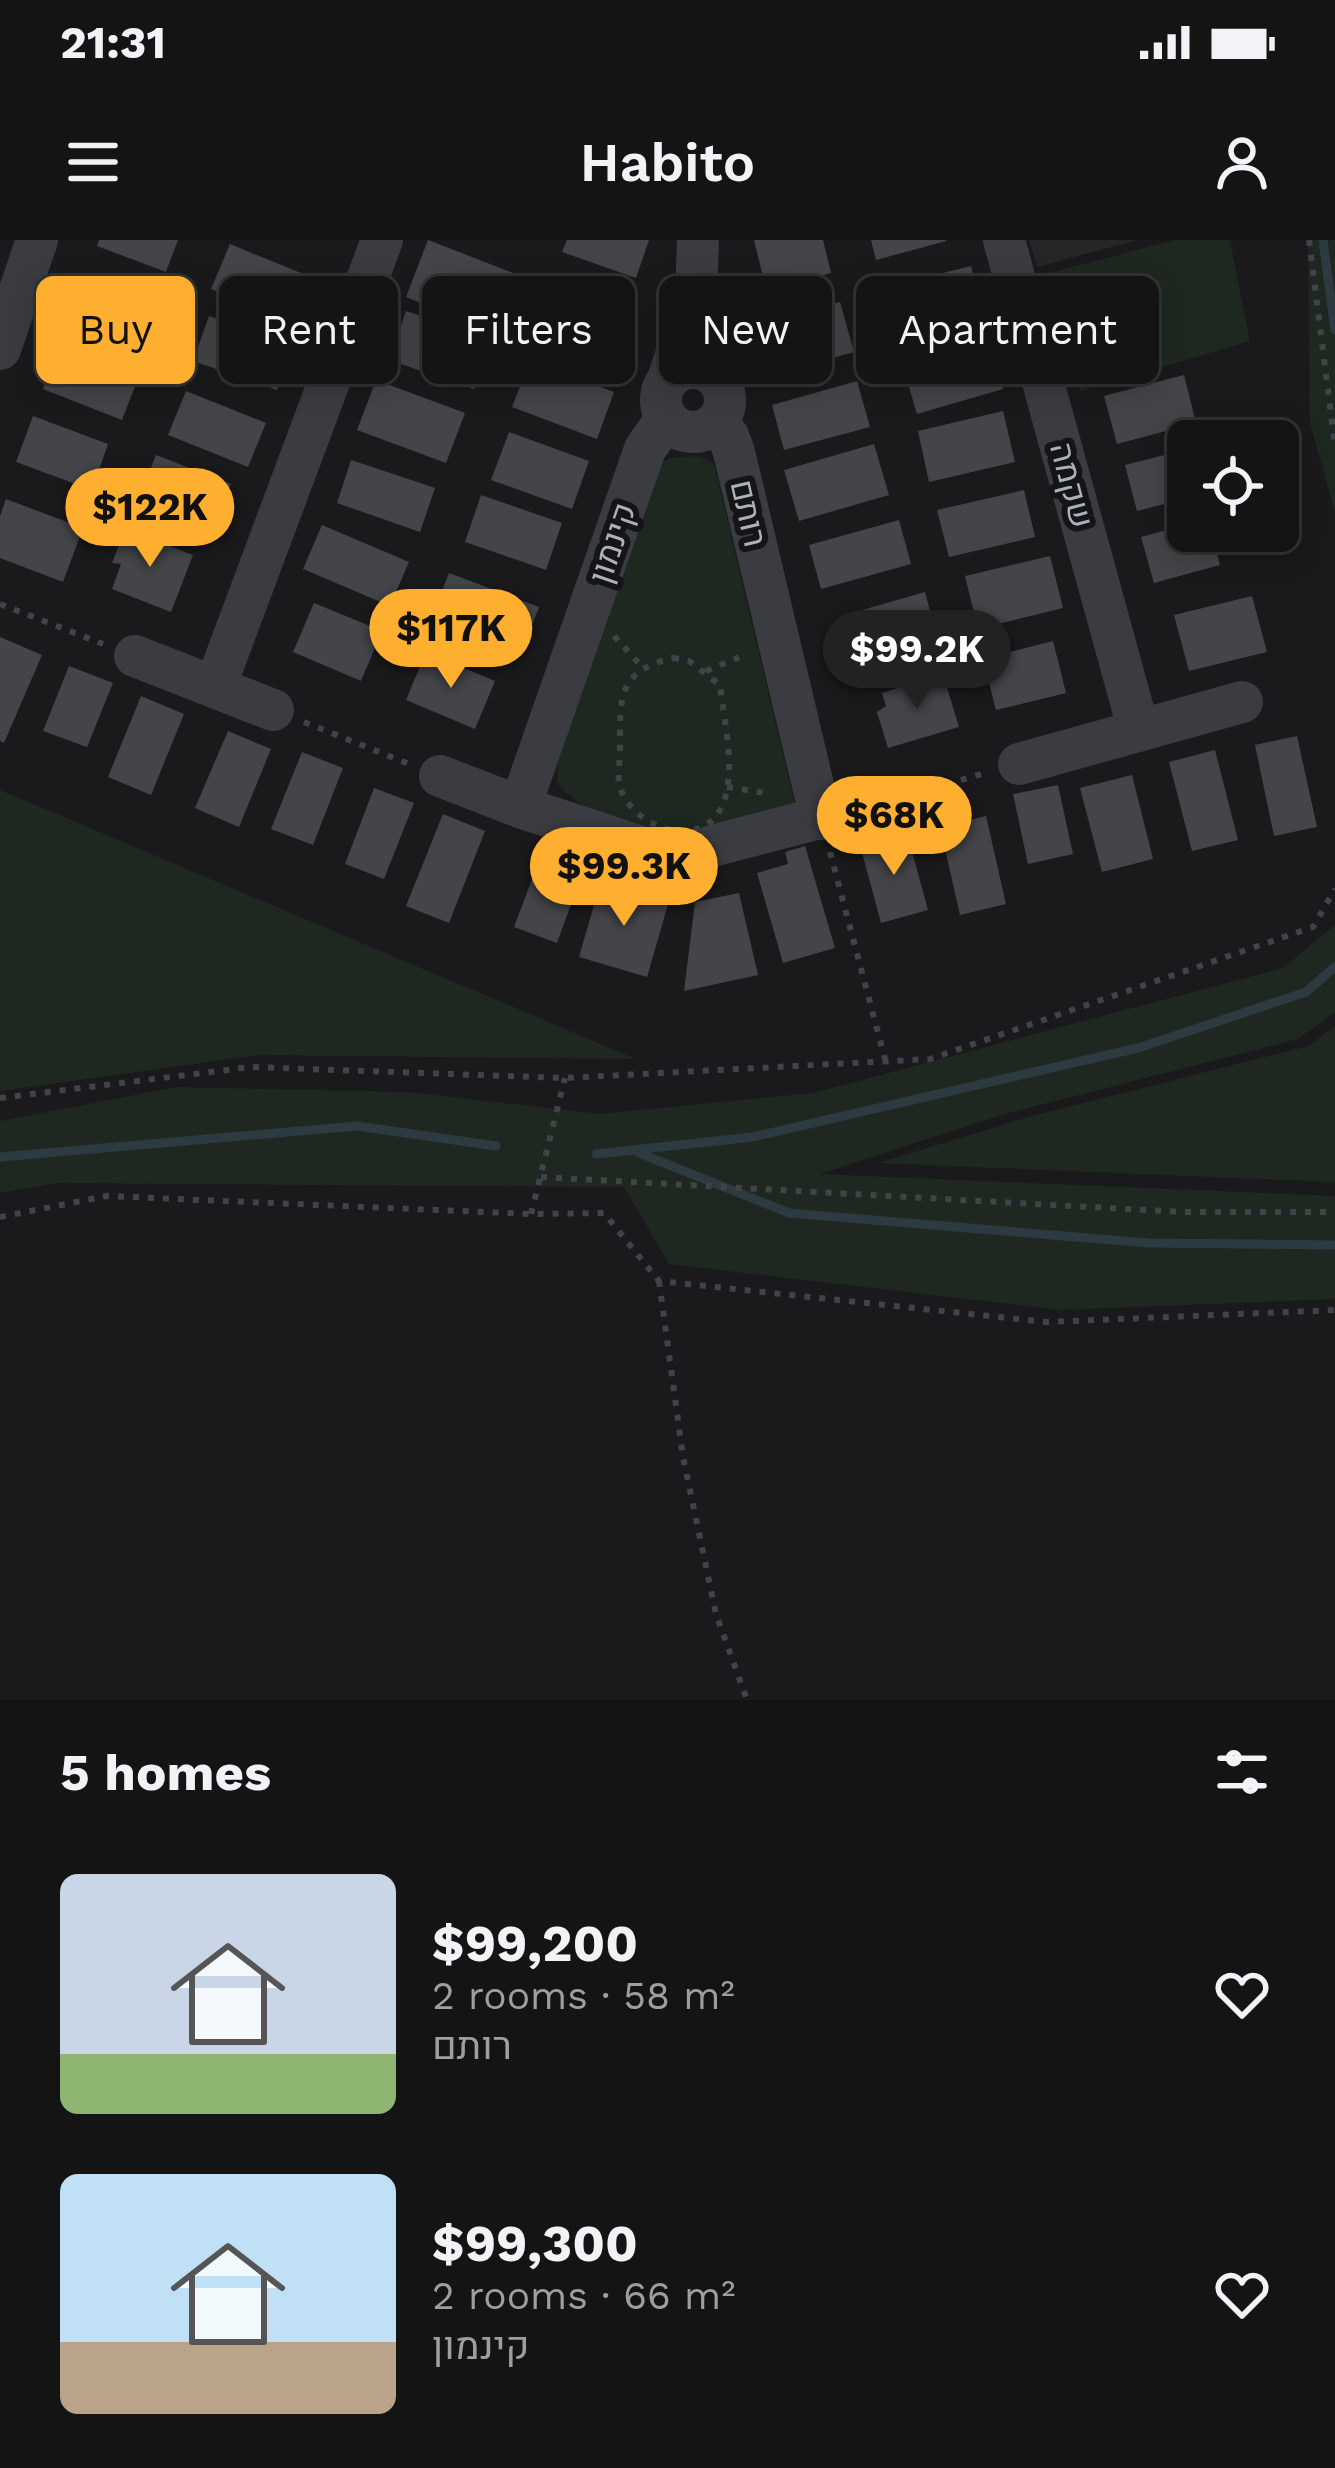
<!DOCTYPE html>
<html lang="en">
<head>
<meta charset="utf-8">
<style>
	body { margin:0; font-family:"Work Sans",Heebo,sans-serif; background:#1d1d1e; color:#f1f3f6; height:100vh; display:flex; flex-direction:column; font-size:45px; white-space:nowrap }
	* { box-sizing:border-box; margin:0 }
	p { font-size:39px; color:#9d9ea0 }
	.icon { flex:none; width:66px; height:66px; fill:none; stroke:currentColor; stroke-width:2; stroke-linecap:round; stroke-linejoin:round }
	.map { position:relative; height:1460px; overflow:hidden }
	.sheet { display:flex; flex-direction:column; background:#141415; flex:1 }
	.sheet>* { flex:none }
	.top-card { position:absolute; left:36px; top:36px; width:1263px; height:108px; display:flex; gap:24px }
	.tools { position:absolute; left:1167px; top:180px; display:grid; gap:24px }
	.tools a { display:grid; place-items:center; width:132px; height:132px; border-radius:18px; background:#141415; box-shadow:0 6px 30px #0003,0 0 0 3px #333334; font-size:60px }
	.price { position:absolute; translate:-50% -102px; padding:0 27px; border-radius:42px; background:#ffaf2f; color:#111; font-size:39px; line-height:78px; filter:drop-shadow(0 3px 6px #0008) }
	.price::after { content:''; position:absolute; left:50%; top:72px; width:36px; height:27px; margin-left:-18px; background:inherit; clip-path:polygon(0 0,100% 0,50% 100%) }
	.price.selected { background:#222; color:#fff }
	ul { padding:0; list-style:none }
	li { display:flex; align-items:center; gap:36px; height:300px; padding:0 60px }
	li span { display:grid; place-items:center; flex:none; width:336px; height:240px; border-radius:18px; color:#555 }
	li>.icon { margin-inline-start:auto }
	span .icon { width:144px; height:144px; fill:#fffc; stroke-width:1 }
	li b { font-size:51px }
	h2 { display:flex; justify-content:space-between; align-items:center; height:144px; padding:0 60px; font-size:51px }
	.chip { padding:0 42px; border-radius:18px; background:#141415; box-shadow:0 6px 30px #0003,0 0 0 3px #333334; font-size:42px; line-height:108px }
	.chip.selected { background:#ffaf2f; color:#111 }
	.status { display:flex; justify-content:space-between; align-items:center; height:84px; padding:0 60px; background:#141415; direction:ltr }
	.status svg { height:33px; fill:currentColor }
	header { display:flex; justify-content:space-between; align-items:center; height:156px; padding:0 60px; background:#141415; font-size:54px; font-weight:600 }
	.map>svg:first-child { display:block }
</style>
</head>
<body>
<div class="status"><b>21:31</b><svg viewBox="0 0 49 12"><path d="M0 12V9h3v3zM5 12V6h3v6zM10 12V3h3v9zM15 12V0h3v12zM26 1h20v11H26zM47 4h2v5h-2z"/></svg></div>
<header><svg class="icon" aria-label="menu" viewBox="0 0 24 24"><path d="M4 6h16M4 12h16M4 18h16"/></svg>Habito<svg class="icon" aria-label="person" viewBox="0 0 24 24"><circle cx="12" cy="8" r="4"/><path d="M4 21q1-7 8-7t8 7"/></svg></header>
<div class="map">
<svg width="1335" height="1460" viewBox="0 0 1335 1460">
	<rect width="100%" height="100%" fill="#1a1a1c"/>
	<path fill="#262629" d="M1029,0H1138L1037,27Z"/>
	<path fill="#1f2820" d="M1175,0H1230L1250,101L1080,151L1045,34Z
		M1308,0H1335V273L1310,182Z
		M700,216L714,224L795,565L783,573C754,582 723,595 692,600C654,607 581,572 557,543L558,522L656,224L672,218Z
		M0,550L636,819L260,815L0,851Z
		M1335,685V772L1298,799L1008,873L819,934L1335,956V1059L1060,1070L669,1024L624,947L57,943L0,953V881L176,847L407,852L601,874L813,853L1283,728Z
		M1335,786V942L878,923L1032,876L1309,806Z"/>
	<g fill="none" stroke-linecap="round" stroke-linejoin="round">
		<path stroke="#2e3a42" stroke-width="9" d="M1323,0L1335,90
			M639,913L789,973L1148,1003L1335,1005
			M596,914L753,897L1138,808L1306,752L1335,727
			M0,917L357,886L496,906"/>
	</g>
	<path fill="#444549" d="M99,0H178L166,32L97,6Z
		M428,0L516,34L501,70L481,62L472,84L406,57Z
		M567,0H649L636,38L562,12Z
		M754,0H823L831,33L766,49Z
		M871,0H946V1L876,20Z
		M230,4L318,40L299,85L211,49Z
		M971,26L984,74L895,97L882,48Z
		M83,37L164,67L148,110L67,80Z
		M555,47L638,78L620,123L538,93Z
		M840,62L854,112L761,138L747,87Z
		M406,71L491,100L474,149L389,120Z
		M209,76L293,105L277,150L193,121Z
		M990,102L1003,149L917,174L903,127Z
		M60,105L139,136L122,180L43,149Z
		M530,121L614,152L597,199L512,167Z
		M1184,135L1196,183L1117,204L1104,156Z
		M376,140L465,173L446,223L357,190Z
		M857,141L870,187L784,210L772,165Z
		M186,151L266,183L248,227L168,195Z
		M1003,171L1015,222L929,242L918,191Z
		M33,176L108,204L92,250L16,222Z
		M509,192L589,221L572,269L491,240Z
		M874,204L889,255L799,281L784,230Z
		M1188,209V258L1137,271L1125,225Z
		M156,215L231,244L209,300L134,271Z
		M351,220L435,248L420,292L337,263Z
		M1024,250L1035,297L949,317L937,270Z
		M481,255L562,283L546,330L465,302Z
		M6,259L83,288L63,342L0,318V276Z
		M899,280L911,324L821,349L809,305Z
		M1188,284V291H1211L1220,325L1154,343L1141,297Z
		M322,285L409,322L390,366L303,329Z
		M125,289L193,315L171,372L112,349L121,324L112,323Z
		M1050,316L1063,368L978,389L965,336Z
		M449,333L539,367L523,409L433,374Z
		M925,352L938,400L867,420L837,402L855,372Z
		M1252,356L1267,412L1189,431L1174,375Z
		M314,363L382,391L361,441L293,412Z
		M0,397L42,415L4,503L0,501Z
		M1053,401L1066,453L996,470L983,419Z
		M426,412L495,441L475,489L406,460Z
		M69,426L113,443L87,507L43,491Z
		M943,434L959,487L888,508L877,472L886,466L882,453Z
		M141,456L184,474L151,555L108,537Z
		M228,491L271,509L239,587L195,568Z
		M1297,496L1317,587L1274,596L1255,505Z
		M1215,510L1238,600L1192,611L1169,522Z
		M302,512L343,528L313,605L271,589Z
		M1132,535L1153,619L1102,632L1080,548Z
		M1058,545L1073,614L1028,624L1013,554Z
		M374,548L414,563L384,639L345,624Z
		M443,574L485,591L449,683L406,666Z
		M986,576L1006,664L960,675L940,587Z
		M907,593L928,670L881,683L860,605Z
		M805,606L835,708L783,723L757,633L788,624L785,612Z
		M539,621L581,637L557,703L514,687Z
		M601,641L669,661L647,737L579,717Z
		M739,653L758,735L684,751L695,662Z"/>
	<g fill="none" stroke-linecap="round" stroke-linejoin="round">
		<path stroke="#404349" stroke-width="6" stroke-dasharray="6 9" stroke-linecap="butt" d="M1309,0L1335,206
			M0,364L103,404
			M614,396L644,429
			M673,418L689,421L720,445C724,482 737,531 722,566C702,612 632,588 620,547C617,537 620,521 620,510C620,460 616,431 673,418Z
			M706,431L747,414
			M304,482L409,524
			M727,547L765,553
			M932,548L989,532
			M830,612L885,819
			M0,858L251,827L565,838L930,819L1313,687L1335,649
			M541,937L1182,972H1335
			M531,974L565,838
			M0,977L107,956L531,974L604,973L659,1041L1046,1082L1335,1070
			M659,1041L683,1217L716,1374L747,1460"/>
		<path stroke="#3a3c42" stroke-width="42" d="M1004,0L1139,491
			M0,109L37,0
			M661 160a32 32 0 1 1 64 0a32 32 0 1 1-64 0Z
			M668,139L696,57L698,0
			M715,184L728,196L734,212L821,579
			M135,416L273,470
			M215,447L382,0
			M1019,524L1242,462
			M440,536L520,567L638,606
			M520,567L645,209L666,179
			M712,606L900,557"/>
	</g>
	<g text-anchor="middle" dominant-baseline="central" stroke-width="12" stroke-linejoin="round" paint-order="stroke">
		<g font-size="33" fill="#abb1bd" stroke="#151517">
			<text transform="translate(1072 245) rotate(75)">שקמה</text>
			<text transform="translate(749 273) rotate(77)">רותם</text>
			<text transform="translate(612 303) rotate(-71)">קינמון</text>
		</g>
	</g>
</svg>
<div class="tools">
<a><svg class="icon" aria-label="locate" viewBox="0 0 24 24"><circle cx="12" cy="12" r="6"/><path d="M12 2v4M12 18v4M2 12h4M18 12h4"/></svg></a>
</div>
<b class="price" style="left:150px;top:330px">$122K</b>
<b class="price" style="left:451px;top:451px">$117K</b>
<b class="price selected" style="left:917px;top:472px">$99.2K</b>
<b class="price" style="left:894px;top:638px">$68K</b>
<b class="price" style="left:624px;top:689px">$99.3K</b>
<div class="top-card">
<a class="chip selected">Buy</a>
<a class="chip">Rent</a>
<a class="chip">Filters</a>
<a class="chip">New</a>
<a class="chip">Apartment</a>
</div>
</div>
<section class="sheet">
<h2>5 homes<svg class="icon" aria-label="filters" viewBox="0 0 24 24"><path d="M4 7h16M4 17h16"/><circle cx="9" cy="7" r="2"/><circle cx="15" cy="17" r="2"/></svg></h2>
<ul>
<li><span style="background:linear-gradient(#c9d6e8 75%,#8fb573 0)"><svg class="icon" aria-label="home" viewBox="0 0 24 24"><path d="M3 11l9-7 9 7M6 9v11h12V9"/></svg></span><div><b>$99,200</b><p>2 rooms · 58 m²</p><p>רותם</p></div><svg class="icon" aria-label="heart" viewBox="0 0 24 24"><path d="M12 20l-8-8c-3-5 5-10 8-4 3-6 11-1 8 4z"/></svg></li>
<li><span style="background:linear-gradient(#bfe0f5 70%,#b9a48a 0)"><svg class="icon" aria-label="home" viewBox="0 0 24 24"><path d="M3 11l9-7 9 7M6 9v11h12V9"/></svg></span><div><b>$99,300</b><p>2 rooms · 66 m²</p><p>קינמון</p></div><svg class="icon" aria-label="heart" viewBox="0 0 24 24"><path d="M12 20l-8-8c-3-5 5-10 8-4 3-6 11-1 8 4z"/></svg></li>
</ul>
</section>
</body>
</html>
